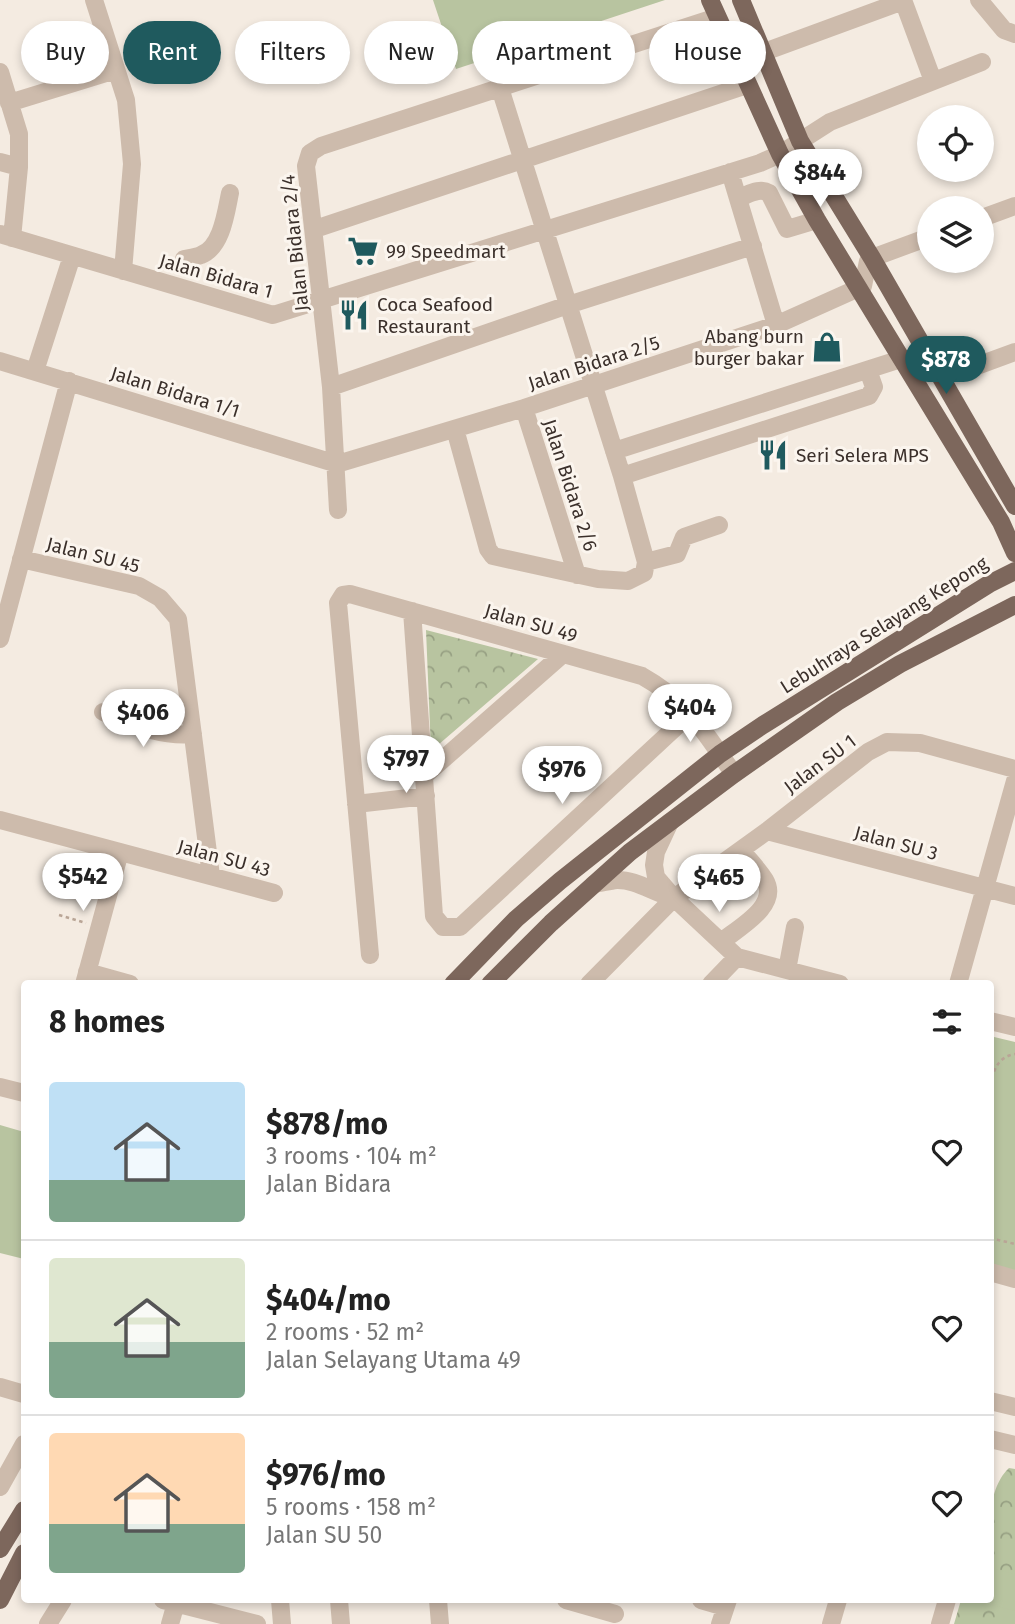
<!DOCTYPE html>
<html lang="en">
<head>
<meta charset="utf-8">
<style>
	body { margin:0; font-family:"Fira Sans",sans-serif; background:#f2f2f2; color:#222; height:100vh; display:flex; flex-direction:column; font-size:26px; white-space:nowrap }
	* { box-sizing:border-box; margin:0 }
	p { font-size:23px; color:#767676 }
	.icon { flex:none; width:38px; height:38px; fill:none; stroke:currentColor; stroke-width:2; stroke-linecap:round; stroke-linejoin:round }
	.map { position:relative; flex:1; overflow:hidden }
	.sheet { position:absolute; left:21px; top:980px; width:973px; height:623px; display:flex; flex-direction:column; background:#fff; border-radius:7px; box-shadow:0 4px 10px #0003 }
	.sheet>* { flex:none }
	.hud { position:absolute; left:21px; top:21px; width:973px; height:63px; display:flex; gap:14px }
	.tools { position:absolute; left:917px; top:105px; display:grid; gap:14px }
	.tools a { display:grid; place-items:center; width:77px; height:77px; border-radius:50%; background:#fff; box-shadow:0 4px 10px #0003; font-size:35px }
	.price { position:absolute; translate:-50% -60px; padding:0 16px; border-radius:24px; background:#fff; color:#222; font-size:23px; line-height:46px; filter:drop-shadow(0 2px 4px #0008) }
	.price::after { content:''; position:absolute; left:50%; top:42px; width:21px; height:16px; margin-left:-10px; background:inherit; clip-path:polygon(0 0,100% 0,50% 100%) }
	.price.current { background:#1f5a5e; color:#fff }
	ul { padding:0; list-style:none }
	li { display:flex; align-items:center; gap:21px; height:175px; padding:0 28px }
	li+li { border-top:2px solid #e0e0e0 }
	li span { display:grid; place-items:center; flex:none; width:196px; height:140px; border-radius:7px; color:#555 }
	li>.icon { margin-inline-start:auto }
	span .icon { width:84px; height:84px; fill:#fffc; stroke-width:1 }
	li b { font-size:30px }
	h2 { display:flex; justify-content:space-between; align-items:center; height:84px; padding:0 28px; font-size:30px }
	.pill { padding:0 24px; border-radius:32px; background:#fff; box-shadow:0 4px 10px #0003; font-size:24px; line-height:63px }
	.pill.current { background:#1f5a5e; color:#fff }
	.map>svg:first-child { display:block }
</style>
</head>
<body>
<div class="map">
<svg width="1015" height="1624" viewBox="0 0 1015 1624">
	<defs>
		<pattern id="park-crowns" width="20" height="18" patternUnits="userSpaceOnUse" patternTransform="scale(1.75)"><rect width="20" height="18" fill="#b8c4a0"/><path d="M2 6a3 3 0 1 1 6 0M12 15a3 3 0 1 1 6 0" fill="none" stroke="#97a083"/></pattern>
	</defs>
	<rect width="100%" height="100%" fill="#f4ebe1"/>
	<path fill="url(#park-crowns)" d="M426,630L538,659L431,751Z
		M1009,1468L1015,1469V1624H954L961,1600H990C991,1562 980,1495 1009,1468Z"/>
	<path fill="#b8c4a0" d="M433,0H665L456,69Z
		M990,1036L1015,1042V1271L991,1264Z
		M0,1125L24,1132V1259L0,1253Z
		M994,1569L1015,1574V1611L985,1603L986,1600H990L991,1584Z"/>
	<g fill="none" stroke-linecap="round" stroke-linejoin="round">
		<path stroke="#b9a596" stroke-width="2.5" stroke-dasharray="3.5 3.5" stroke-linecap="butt" d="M59,915L86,923
			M990,1085C994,1069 998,1057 1015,1054
			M990,1238L1015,1244"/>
		<path stroke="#cdbbac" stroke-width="18" d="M94,0L126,100L132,164L123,271
			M903,0L933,81
			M979,0L1004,30L1015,34
			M764,52L903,1
			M0,72L19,134V167L12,238
			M9,103L116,70
			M0,162L19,167
			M730,172L776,325
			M738,198C748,195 759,187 769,193L787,229L817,220
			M982,218L1015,206
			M315,229L747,85
			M0,234L273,315L760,163L780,154L830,122L982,62
			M184,259C189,258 197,257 201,255C222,247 226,212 230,193
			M0,361L337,464
			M974,367L1015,352
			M35,371L72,256
			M331,387L568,305L753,246
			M524,408L577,575
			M455,429L488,549L493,556L598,579L628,581L644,573L646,562L622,476L500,88
			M614,451L901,359
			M337,464L524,408L776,325L863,286L868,261L872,258L929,237
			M622,476L869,396L874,387L868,370
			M338,510L331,387L306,166L310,153L321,146L717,17
			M21,559L139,586L160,598L178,619L211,876
			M646,562L677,554L684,537L719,525
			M412,611L434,916L443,927H460L691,713
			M0,639L69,381
			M103,712C133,724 160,737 193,734
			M424,776L563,654
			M356,804L426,796
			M0,820L274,893
			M670,822L656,852L654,865L656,877L674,898L737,957L840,984
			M767,831L1015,896
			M594,884C601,883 609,881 616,880C636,879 655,894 674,898
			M721,942C738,928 780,906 765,880C759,870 749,860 741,850
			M370,955L338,603L343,595L350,594L642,676C690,703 703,731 734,774
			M787,970L795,927
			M87,972L130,984
			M84,984L120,852
			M589,984L674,898L767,831L868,752L887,742L920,743L1015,769
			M711,984L737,957
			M958,984L1015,781
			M990,1021L1015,1027
			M0,1087L24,1093
			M990,1272L1015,1279
			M0,1387L24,1394
			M990,1401L1015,1407
			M990,1439L1015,1445
			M0,1487L24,1444
			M163,1600L257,1624
			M280,1600L282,1624
			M339,1600L341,1624
			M438,1600L440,1624
			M566,1600L615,1614
			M701,1600L725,1607
			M48,1624L63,1600
			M170,1624L176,1603
			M720,1624L728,1600
			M831,1624L838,1600
			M940,1624L947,1600"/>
		<path stroke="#7d675c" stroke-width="18" d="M710,0L780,154L817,220L1001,522L1015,553
			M741,0L800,141L872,258L1015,506
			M453,984L516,919L560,881L720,754L763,725L989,584L1015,571
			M490,984L551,923L630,852L734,774L837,702L900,664L1015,605
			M0,1549L24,1510
			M0,1600L24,1553"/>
	</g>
	<defs>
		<g id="supermarket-bare" transform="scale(2.415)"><path d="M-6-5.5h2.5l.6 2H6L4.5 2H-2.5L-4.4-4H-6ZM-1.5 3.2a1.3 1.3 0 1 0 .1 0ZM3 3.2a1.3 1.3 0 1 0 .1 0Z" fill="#1f5a5e" stroke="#fbf5ee" stroke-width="2.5" paint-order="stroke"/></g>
		<g id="restaurant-bare" transform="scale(2.415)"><path d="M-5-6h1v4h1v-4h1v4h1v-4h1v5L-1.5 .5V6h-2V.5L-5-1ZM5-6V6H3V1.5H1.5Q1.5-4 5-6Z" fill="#1f5a5e" stroke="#fbf5ee" stroke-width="2.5" paint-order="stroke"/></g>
		<g id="shop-bare" transform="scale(2.415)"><path d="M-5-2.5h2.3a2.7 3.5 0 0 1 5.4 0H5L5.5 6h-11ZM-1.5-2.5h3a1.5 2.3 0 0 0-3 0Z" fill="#1f5a5e" stroke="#fbf5ee" stroke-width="2.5" paint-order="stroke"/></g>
	</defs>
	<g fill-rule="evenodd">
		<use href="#supermarket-bare" x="363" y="251"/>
		<use href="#restaurant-bare" x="354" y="315"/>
		<use href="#shop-bare" x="827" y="347"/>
		<use href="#restaurant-bare" x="773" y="455"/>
	</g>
	<g text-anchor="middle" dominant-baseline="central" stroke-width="6" stroke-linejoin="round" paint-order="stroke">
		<g font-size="19" fill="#3b302b" stroke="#fbf5ee">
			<text transform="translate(295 243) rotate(-96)">Jalan Bidara 2/4</text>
			<text transform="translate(216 276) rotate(16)">Jalan Bidara 1</text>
			<text transform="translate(594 363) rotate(-18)">Jalan Bidara 2/5</text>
			<text transform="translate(175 392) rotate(17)">Jalan Bidara 1/1</text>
			<text transform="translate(570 485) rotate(72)">Jalan Bidara 2/6</text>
			<text transform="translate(93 555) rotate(14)">Jalan SU 45</text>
			<text transform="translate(531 623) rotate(16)">Jalan SU 49</text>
			<text transform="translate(884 625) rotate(-32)">Lebuhraya Selayang Kepong</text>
			<text transform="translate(820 764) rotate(-37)">Jalan SU 1</text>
			<text transform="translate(896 843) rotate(15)">Jalan SU 3</text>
			<text transform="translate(224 858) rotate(15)">Jalan SU 43</text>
		</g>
		<g font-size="19" fill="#3b302b" stroke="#fbf5ee" text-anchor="start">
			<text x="386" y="251">99 Speedmart</text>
			<text x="377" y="304">Coca Seafood<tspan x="377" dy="22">Restaurant</tspan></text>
			<text x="804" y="336" text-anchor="end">Abang burn<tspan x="804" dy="22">burger bakar</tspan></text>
			<text x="796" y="455">Seri Selera MPS</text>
		</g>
	</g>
</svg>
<div class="tools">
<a><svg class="icon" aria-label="locate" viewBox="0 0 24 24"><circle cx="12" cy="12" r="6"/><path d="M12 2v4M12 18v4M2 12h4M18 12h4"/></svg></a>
<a><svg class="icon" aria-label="layers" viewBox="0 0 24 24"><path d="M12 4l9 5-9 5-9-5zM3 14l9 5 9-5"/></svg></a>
</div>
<b class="price" style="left:820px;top:209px">$844</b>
<b class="price current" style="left:946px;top:396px">$878</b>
<b class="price" style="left:690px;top:744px">$404</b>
<b class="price" style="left:143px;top:749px">$406</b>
<b class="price" style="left:406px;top:795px">$797</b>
<b class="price" style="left:562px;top:806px">$976</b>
<b class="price" style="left:83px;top:913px">$542</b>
<b class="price" style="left:719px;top:914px">$465</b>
<div class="hud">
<a class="pill">Buy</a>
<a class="pill current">Rent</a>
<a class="pill">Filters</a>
<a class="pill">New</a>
<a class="pill">Apartment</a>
<a class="pill">House</a>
</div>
<section class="sheet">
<h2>8 homes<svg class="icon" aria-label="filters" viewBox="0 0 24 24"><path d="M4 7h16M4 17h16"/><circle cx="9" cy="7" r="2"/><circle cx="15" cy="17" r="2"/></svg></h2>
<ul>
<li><span style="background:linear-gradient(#bfe0f5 70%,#7fa58c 0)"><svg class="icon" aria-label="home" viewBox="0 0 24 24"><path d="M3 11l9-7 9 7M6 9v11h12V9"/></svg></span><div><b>$878/mo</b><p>3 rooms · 104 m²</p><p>Jalan Bidara</p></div><svg class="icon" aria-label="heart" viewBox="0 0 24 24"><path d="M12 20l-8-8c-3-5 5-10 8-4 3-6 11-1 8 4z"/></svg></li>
<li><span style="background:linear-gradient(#dfe7d0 60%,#7fa58c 0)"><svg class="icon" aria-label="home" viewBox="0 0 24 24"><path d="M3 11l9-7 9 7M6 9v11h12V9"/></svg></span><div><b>$404/mo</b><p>2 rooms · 52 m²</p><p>Jalan Selayang Utama 49</p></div><svg class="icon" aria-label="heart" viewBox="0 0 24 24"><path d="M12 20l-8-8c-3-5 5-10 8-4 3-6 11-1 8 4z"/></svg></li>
<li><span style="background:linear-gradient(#ffd9b3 65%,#7fa58c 0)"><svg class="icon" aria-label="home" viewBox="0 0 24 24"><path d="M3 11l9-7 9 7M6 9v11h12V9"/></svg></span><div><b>$976/mo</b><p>5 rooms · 158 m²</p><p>Jalan SU 50</p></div><svg class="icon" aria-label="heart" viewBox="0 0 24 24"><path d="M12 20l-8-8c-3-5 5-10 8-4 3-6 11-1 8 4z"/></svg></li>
</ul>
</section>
</div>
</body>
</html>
